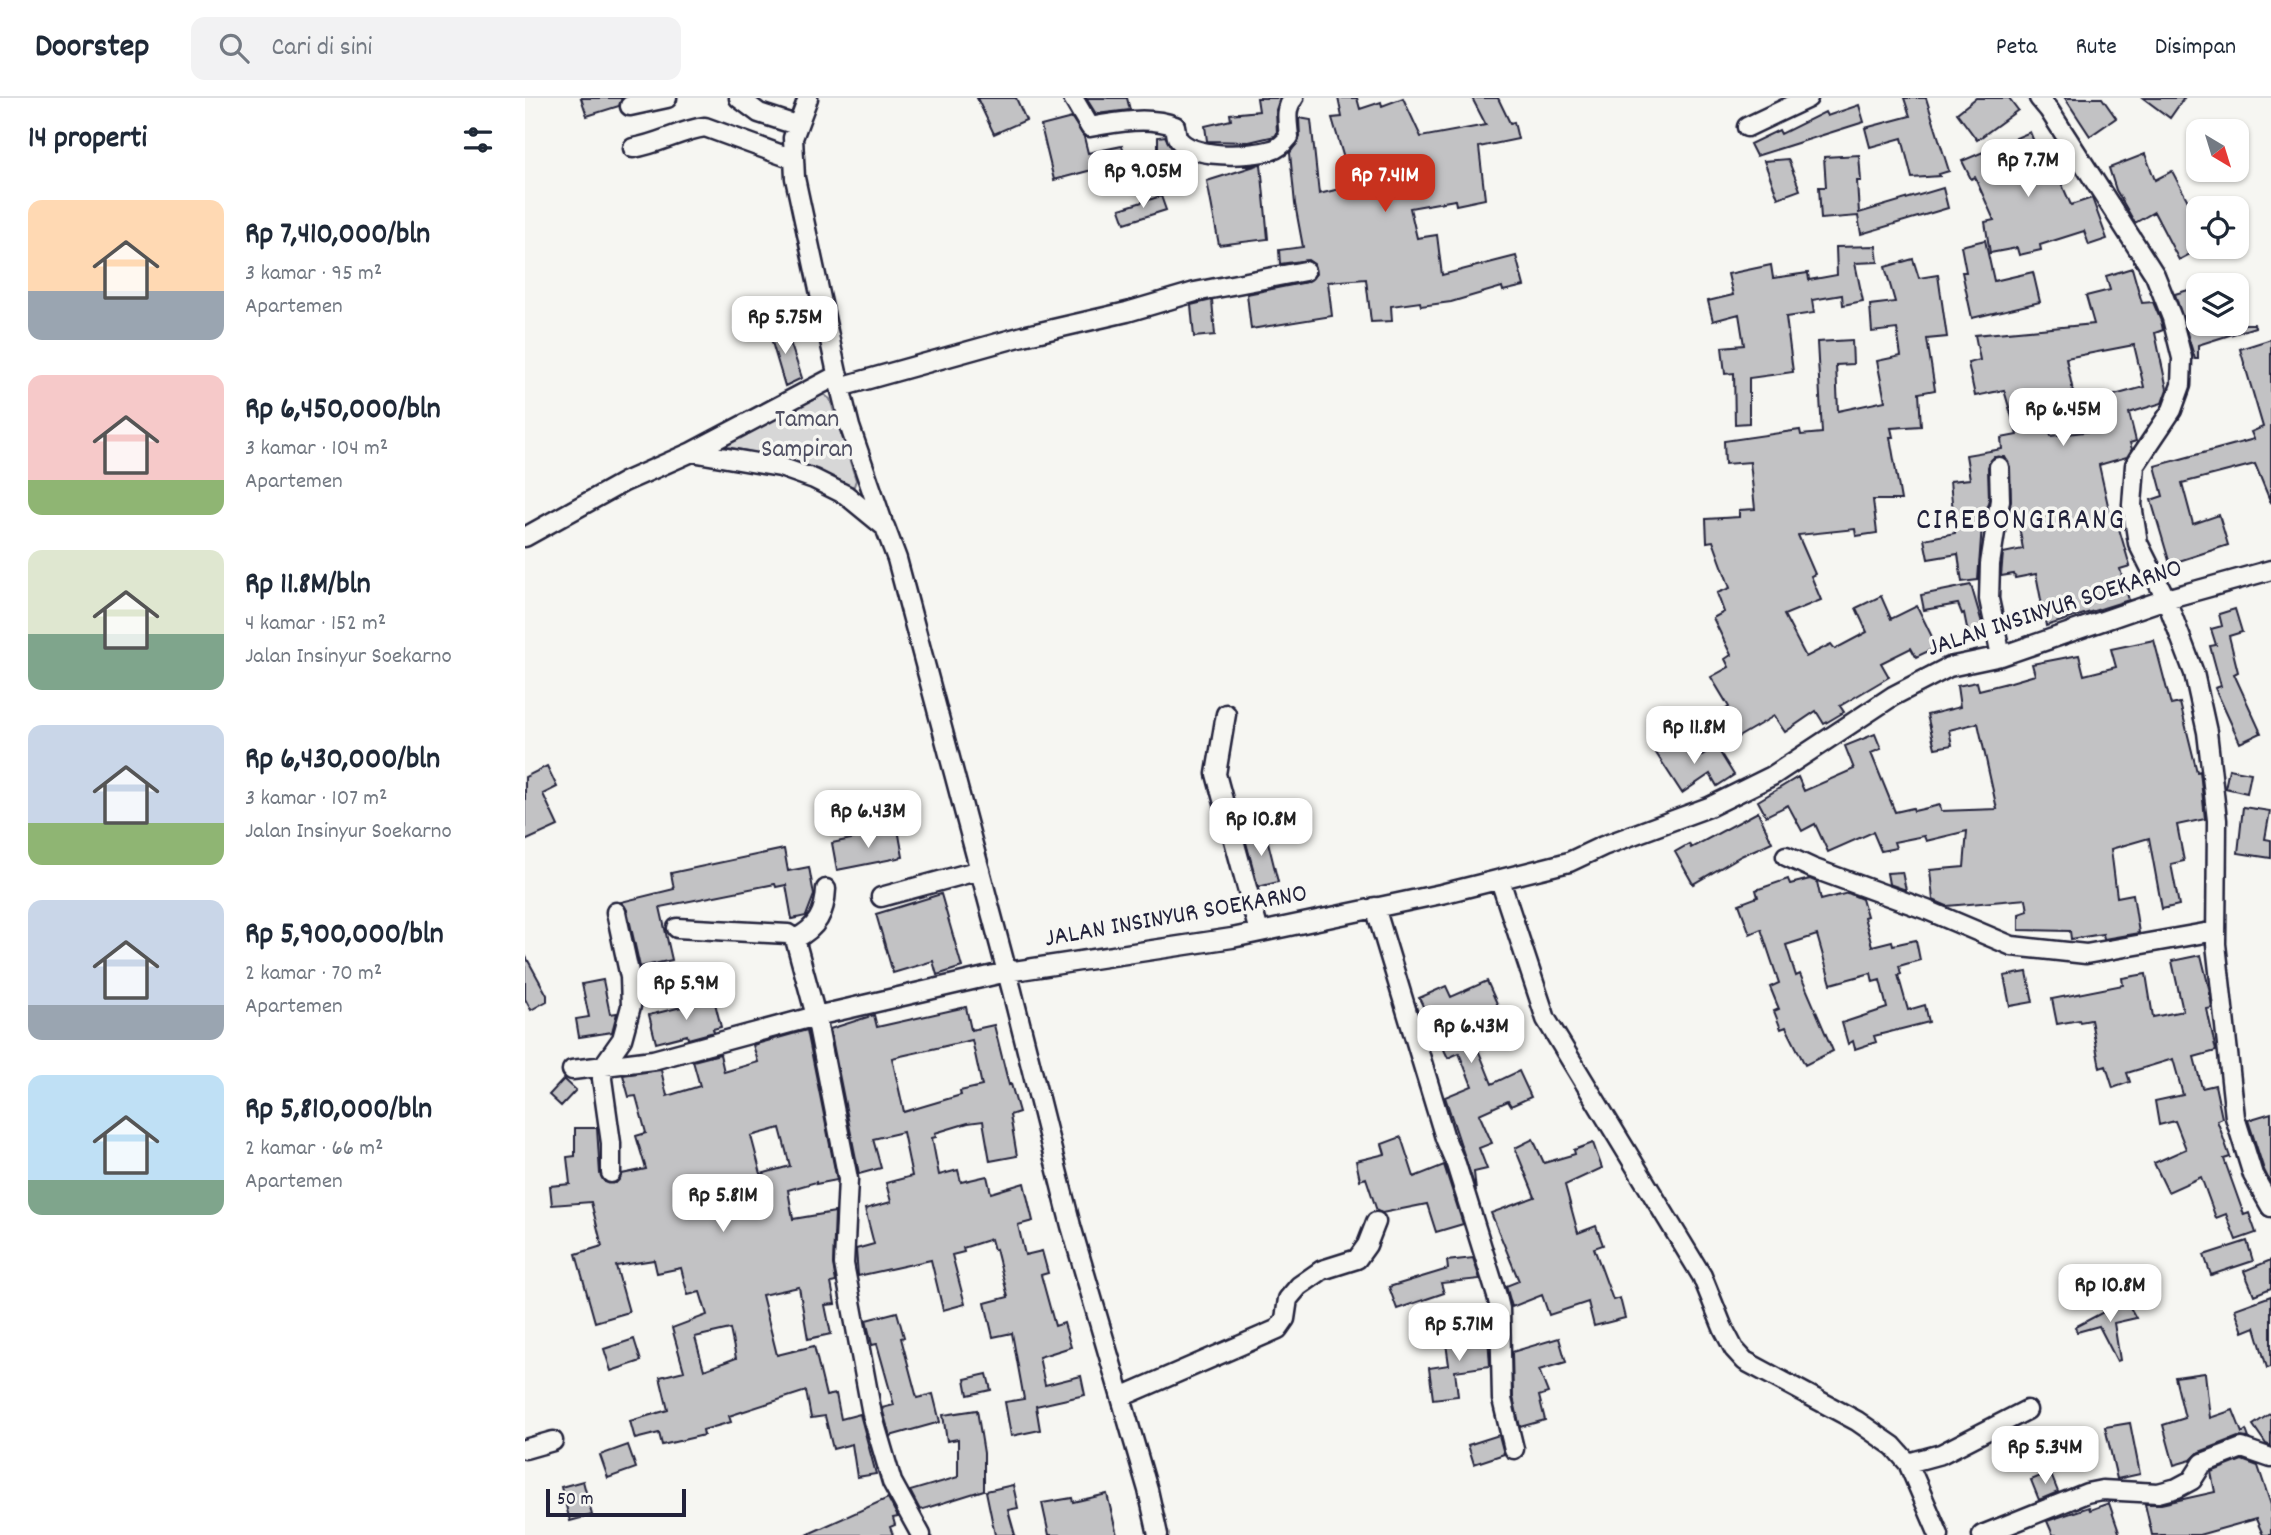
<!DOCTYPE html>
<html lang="id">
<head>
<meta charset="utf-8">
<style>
	body { margin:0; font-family:Dekko,sans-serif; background:#f2f2f3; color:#1f2937; height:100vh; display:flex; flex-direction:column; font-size:26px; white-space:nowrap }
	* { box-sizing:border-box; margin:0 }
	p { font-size:23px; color:#747a83 }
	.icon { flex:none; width:38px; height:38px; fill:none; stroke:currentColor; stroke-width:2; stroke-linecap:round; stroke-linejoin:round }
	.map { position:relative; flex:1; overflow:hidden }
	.details { display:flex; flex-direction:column; background:#fff; width:525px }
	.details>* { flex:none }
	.needle { width:46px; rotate:142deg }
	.fabs { position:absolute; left:1661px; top:21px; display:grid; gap:14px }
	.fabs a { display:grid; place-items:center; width:63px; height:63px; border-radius:14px; background:#fff; box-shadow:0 2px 5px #0004; font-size:35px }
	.scale { position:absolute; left:21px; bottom:18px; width:140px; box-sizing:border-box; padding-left:7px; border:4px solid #22223b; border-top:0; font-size:19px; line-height:24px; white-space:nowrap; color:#22223b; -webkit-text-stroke:5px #f6f6f2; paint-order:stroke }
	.price { position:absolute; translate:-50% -60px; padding:0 16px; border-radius:14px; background:#fff; color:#222; font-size:23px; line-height:46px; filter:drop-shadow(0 2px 4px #0008) }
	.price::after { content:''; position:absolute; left:50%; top:42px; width:21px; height:16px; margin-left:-10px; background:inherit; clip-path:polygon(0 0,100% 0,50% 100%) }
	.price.current { background:#c8321e; color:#fff }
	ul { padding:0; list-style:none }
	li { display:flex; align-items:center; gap:21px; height:175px; padding:0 28px }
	li span { display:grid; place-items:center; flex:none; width:196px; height:140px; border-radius:14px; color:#555 }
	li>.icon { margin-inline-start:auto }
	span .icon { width:84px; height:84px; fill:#fffc; stroke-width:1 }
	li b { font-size:30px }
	h2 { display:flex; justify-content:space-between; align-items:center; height:84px; padding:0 28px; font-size:30px }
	header { display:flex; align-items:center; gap:42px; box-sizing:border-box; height:98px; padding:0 35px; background:#fff; border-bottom:2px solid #e0e1e3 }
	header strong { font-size:33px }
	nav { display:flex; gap:38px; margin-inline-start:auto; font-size:24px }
	.search { width:490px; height:63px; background:#f2f2f3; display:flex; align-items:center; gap:18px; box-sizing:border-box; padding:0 24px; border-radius:14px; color:#747a83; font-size:26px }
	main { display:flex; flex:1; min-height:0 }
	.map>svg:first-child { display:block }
</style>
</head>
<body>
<header>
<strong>Doorstep</strong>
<div class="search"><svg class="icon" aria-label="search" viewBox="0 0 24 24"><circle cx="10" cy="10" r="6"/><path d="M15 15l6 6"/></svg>Cari di sini</div>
<nav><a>Peta</a><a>Rute</a><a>Disimpan</a></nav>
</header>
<main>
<section class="details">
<h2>14 properti<svg class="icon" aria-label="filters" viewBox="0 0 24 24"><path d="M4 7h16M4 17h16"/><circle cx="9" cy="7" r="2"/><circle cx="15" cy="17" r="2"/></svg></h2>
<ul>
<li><span style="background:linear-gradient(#ffd9b3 65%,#9aa5b1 0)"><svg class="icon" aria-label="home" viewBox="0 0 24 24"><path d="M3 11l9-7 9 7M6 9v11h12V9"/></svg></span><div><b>Rp 7,410,000/bln</b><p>3 kamar · 95 m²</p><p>Apartemen</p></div></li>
<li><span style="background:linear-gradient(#f6c9c9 75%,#8fb573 0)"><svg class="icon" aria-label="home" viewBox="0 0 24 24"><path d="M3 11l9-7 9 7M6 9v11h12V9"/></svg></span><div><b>Rp 6,450,000/bln</b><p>3 kamar · 104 m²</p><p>Apartemen</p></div></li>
<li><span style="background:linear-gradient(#dfe7d0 60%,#7fa58c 0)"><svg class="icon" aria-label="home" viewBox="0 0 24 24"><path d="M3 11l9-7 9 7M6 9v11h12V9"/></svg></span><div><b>Rp 11.8M/bln</b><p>4 kamar · 152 m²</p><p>Jalan Insinyur Soekarno</p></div></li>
<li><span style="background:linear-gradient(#c9d6e8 70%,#8fb573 0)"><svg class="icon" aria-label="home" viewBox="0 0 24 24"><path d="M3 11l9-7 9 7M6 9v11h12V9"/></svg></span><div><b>Rp 6,430,000/bln</b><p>3 kamar · 107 m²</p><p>Jalan Insinyur Soekarno</p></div></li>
<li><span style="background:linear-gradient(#c9d6e8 75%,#9aa5b1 0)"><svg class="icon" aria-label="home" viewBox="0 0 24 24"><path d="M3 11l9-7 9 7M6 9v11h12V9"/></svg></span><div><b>Rp 5,900,000/bln</b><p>2 kamar · 70 m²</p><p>Apartemen</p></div></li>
<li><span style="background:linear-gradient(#bfe0f5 75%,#7fa58c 0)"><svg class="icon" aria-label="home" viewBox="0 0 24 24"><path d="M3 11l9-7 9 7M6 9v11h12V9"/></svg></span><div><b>Rp 5,810,000/bln</b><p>2 kamar · 66 m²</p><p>Apartemen</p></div></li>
</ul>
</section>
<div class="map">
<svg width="1746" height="1437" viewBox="0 0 1746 1437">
	<rect width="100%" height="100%" fill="#f6f6f2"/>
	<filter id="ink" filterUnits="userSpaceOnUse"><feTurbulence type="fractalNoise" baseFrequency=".0143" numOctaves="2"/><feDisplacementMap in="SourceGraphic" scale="14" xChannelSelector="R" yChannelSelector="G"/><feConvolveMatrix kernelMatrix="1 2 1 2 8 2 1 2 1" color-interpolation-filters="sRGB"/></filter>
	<g filter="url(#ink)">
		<path fill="#d7d7d7" stroke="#7c7c89" stroke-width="2" d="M297,295L305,301L331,382L329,388H325L256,360L198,348L199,344Z"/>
		<path fill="#c2c2c4" stroke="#22223b" stroke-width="2" fill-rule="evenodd" d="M56,0H97L94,8L62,18Z
			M452,0H491L501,22L469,36Z
			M561,0H602L605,12L571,16Z
			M732,0H755L751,12L752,35L750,38L724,44L682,43L680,28L706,22L705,16L734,13Z
			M813,0H832L835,11L856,4L857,8L878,0L896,39L961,27L947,0H973L985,25L989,24L993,41L954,49L960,101L931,107L930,102L885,110L892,140L912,137L917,177L991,158L999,188L978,193L977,189L926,204L896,208L895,204L866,208L867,223L846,224L841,181L803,184L807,218L726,231L722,196L782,184L791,176L789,166L783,162L755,166L754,152L778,149L770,106L765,55L775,39L774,20L786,22L794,96L827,88L807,20L817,19Z
			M1379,0H1401L1424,73L1414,76L1415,78L1387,80L1377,40L1345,49L1340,30L1385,18Z
			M1451,0H1484L1493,12L1452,42L1432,15Z
			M1540,0H1577L1591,20L1565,38Z
			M1618,0H1659L1645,20Z
			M1334,7L1339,24L1231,58L1225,46L1254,32L1256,36L1300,14L1302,18Z
			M547,20L559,39L563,55L597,48L601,63L529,82L516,28Z
			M1505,34L1518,66L1526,62L1546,107L1567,100L1582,141L1564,147L1559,133L1515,147L1516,152L1494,157L1492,150L1465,155L1460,124L1469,122L1450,79L1446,81L1437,63Z
			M640,38L648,52L649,58L633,59V39Z
			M1620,56L1630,82L1647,73L1673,122V152L1654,162L1629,114L1610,125L1591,92L1584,70Z
			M1334,57L1336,83H1332L1334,115L1418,90L1423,110L1336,136L1333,118L1296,121L1294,89H1301L1299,59Z
			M1263,61L1275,92L1253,100L1239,63Z
			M736,66L743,141L694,147L682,83L733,67L718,68Z
			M636,98L641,112L600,125L595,111Z
			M1460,142L1469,183L1508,174L1515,204L1447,220L1437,174H1441L1436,148Z
			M1351,148L1353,164L1330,165L1338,203L1318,207L1317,197L1287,202L1289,215L1261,219L1268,274L1224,280V325L1210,326L1209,275L1200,276L1197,249L1219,247L1214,216L1188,223L1183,203L1208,197L1203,176L1246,167L1248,180L1283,175L1284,182L1312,177L1311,149Z
			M1388,161L1394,180L1413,177L1422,239L1402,241L1410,292L1394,295L1396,328L1366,330L1368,339H1365L1376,402H1348L1352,435L1331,438L1330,431L1273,437L1290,476L1286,478L1296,502L1259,517L1281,559L1306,546L1310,551L1342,534L1331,510L1356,498L1366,521L1392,508L1412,549L1391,559L1386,550L1356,565L1364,579L1315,608L1319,614L1299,626L1291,613L1260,634L1249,618L1203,645L1187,620L1204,609L1186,579L1204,569L1200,561L1206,557L1188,520L1199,514L1192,495L1205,490L1188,443L1182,444L1181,421L1214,419V412L1230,411L1225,364L1200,366L1199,343L1275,332L1276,337L1297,335L1292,244L1327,242L1328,266L1311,267L1313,313L1360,303L1352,263L1376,258L1372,231L1347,234L1345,207L1370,204L1360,169Z
			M1607,170L1617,205L1628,204L1636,223L1638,232L1630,235L1642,291L1637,305L1604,315L1611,343L1605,345L1607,351L1602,359L1574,367L1587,425L1592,424L1605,468L1595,471L1604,502L1521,528L1511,476L1490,480L1489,476L1476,478L1478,455L1498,451L1493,422L1483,423L1486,402L1485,369L1480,359H1469L1463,369L1464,401L1457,427L1453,482L1437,484L1433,456L1403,461L1399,441L1430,435L1425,383L1445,381L1441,357L1477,351L1476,340L1492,337L1479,292L1450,298L1443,265L1455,262L1450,237L1569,226L1561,198L1585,192L1581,178ZM1609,247L1619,289L1560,305L1568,333L1526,338L1517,307L1549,298L1541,260Z
			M1673,189V226H1729L1730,229L1673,247V261H1670L1650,196Z
			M687,202L690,237L669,239L666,207Z
			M260,229L277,280L260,288L244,234Z
			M1746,241V405L1730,366L1657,385L1668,426L1694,417L1703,447L1645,466L1626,402L1638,398L1630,368L1729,341L1726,334L1738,329L1715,251Z
			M1446,487L1459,532L1443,535L1439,515L1437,516L1433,506L1399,512L1396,497Z
			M1710,511L1717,534L1704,538L1713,574L1709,576L1736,635L1715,645L1690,590L1696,588L1685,548L1691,547L1686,531L1697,528L1694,516Z
			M1629,542L1646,607L1655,605L1672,674L1675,673L1680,721L1652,727L1659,763L1646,766L1654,807L1637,811L1624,740L1586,751L1592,799L1608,796L1614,835L1579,841L1578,836L1546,841L1545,833L1494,832V816L1503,813L1501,801L1422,808L1408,802L1405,772L1439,769L1442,733L1401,743L1399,738L1369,744L1371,750L1356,753L1348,734L1303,754L1290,726L1277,733L1263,707L1241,718L1233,703L1273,679L1279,693L1329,671L1320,648L1350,636L1356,651L1346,655L1370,714L1388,710L1389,713L1415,707L1416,713L1472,711L1453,625L1424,632L1427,647L1410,650L1402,617L1435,609L1432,588L1452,584L1454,592L1486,584L1510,577L1507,566L1554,557L1559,577L1591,569L1586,551Z
			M1153,641L1168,663L1191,648L1209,677L1192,688L1185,676L1157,695L1131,655Z
			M22,668L32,689L18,696L33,728L0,743V679Z
			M1704,671L1726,675L1722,695L1700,690Z
			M1718,709L1745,713L1740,741L1746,742V760L1713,755Z
			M1233,714L1247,744L1216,758L1168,786L1150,754L1164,746L1166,750Z
			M373,731L378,759L312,772L307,745Z
			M740,732L753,784L733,789L719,737Z
			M259,751L263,773L284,769L289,797L281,818L267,821L261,787L251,789L250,786L135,809L147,862L115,869L102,812L96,804L149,791L146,775Z
			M1377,774L1381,792L1364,786L1362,775Z
			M1263,781L1265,786L1285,781L1292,784L1296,802L1323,795L1337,801L1342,818L1339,819L1347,848L1367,843L1368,847L1391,842L1395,862L1374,868L1376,876L1373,877L1383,912L1400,907L1404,924L1349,938L1351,944L1330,951L1328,943L1323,946L1317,925L1362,910L1355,882L1348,884L1346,875L1306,886L1292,837L1261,847L1271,878L1275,876L1308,953L1280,967L1261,929L1256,931L1249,913L1254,911L1245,889L1254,885L1236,831L1225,836L1214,806L1233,799L1231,792Z
			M416,796L437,869L412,877L408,863L368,875L351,816Z
			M0,857L22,897V903L6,912L0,901Z
			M1676,857L1684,890L1687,910L1682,911L1691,953L1669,959L1677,990L1690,987L1697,1020L1692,1022L1705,1059L1699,1061L1719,1117L1724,1115L1731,1135L1711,1142L1701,1116L1691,1120L1676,1079L1643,1094L1629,1065L1661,1051L1650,1023L1634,1027L1630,1003L1658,997L1648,961L1602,975L1605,984L1588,990L1581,968L1575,970L1566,922L1555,924L1554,922L1532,926L1527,901L1598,887L1597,880L1621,876L1628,919L1658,913L1647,863Z
			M1502,874L1508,904L1485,908L1479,878Z
			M78,882L85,916L92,915L87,934L54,939L51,921L64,919L57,886Z
			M962,883L978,919L946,934L967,986L994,973L1006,999L986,1008L983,1003L954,1016L967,1045L954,1050L962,1071L949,1074L951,1093L920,999L947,988L934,955L923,960L894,900L921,888L926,899Z
			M189,901L196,929L188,931L189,934L163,941L162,937L131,945L124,917Z
			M441,909L446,932L469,927L484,987L486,986L494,1014L485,1017L492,1058L465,1063L458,1023L443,1025L410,1035L411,1039L407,1040L414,1077L433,1072L436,1084L462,1078L466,1095L499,1085L508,1123L493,1127L500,1157L517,1153L523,1175L516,1177L530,1228L539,1225L546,1249L514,1259L520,1287L556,1278L560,1297L511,1308L515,1332L486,1338L480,1304L499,1301L487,1235L468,1239L460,1205L483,1199L471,1151L469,1152L466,1141L438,1150L439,1154L427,1157L440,1206L418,1212L406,1162L333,1178L331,1151L349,1146L340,1111L366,1104L361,1085L387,1078L378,1034L348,1041L356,1070L334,1076L305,931L349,917L352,929ZM447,942L457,988L435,993L436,997L379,1014L367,960Z
			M282,932L312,1082L291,1086V1084L263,1092L268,1121L310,1114L308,1166L311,1184L306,1185L310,1206L300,1207L306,1236L283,1241L274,1189L237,1197L252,1257L289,1248L301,1298L311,1296L316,1321L335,1316L351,1376L332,1379L327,1346L308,1351L300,1318L286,1320L281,1293L204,1318L206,1324L178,1332L179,1337L137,1347L134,1335L110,1341L105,1323L143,1312L135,1279L159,1273L147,1230L182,1217L175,1194L163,1197L156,1170L132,1175L129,1162L91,1168L104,1214L70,1224L51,1156L77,1148L66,1104L27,1107L25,1088L45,1086L42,1059L50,1058V1030H72L75,1076L80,1084L91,1085L97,1076L121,1071L111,1038L121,1035L111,998L104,999L98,977L136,972L142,998L175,988L168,963L195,956L199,974L233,964L228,947ZM255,1030L265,1068L236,1076L226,1038ZM205,1231L211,1260L179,1272L170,1239Z
			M39,981L51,992L36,1008L24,997Z
			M1746,1015V1086L1739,1072L1723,1022Z
			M876,1039L889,1079L919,1067L938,1126L911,1134L902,1106L857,1115L852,1113L841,1080L835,1082L831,1063L860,1056L857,1046Z
			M1008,1041L1019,1065L1050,1056L1049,1052L1068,1045L1077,1070L1040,1087L1053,1135L1071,1128L1078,1147L1069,1150L1088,1202L1095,1200L1100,1220L1069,1228L1063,1204L1024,1217L1017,1197L987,1209L981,1188L994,1183L966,1115L1010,1099L990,1050Z
			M1722,1143L1728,1163L1686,1177L1679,1157Z
			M948,1160L955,1181L916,1185L919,1195L872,1211L864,1189L923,1171L922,1163Z
			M1746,1162V1190L1729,1197L1719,1173Z
			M1746,1198V1269L1742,1270L1730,1229L1718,1234L1710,1211Z
			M1601,1202L1611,1220L1589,1225L1595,1262L1592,1263L1574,1228L1552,1234L1550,1229Z
			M372,1214L379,1239L376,1240L392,1300L408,1296L415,1324L365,1338L357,1310L369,1307L352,1246L347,1247L341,1222Z
			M938,1236L939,1242L963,1238L965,1268L930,1273L933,1298L908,1301L904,1270L924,1267L920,1238Z
			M1034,1240L1041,1264L1014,1272L1023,1295L1014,1298L1020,1322L995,1329L988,1299L987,1254Z
			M109,1241L116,1263L86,1273L79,1251Z
			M1680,1275L1685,1320L1708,1312L1717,1335L1721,1332L1724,1340L1713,1339L1674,1354L1666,1362L1649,1367L1638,1327L1660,1320L1650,1279Z
			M462,1276L466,1292L443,1297L440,1281Z
			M452,1312L459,1355V1392L395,1412L385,1393L433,1379V1341L422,1343L418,1317Z
			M1746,1315V1348L1741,1346L1728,1327Z
			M1605,1325L1615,1376L1592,1381L1580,1329Z
			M974,1337L979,1356L949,1366L943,1347Z
			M103,1347L111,1370L83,1380L75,1357Z
			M1717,1362L1733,1368L1746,1407V1437H1738L1731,1421L1674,1437H1627L1620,1406H1636L1690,1394L1686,1374Z
			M1525,1374L1533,1394L1514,1402L1506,1382Z
			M58,1383L67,1417L45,1423L36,1389Z
			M488,1387L493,1410L483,1412L490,1437H470L461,1393Z
			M582,1396L592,1437H524L517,1405L547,1400L548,1404Z
			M363,1400L373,1419L368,1420L370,1427L365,1429L368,1437H281Z
			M1584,1405L1595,1437H1528L1522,1423L1564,1409L1565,1412Z"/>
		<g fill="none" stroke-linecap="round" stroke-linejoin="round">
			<g stroke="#22223b" stroke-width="23">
				<path id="minor" d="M214,0L234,15L271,27
					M283,0L268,40L270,80L315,289L325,329L357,422
					M548,0L565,29C592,24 625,18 650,28C651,32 651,36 652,39C664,62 726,58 747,52C755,50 760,44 764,39C763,26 759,10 769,0
					M1514,0L1524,12L1630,177L1647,220L1657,260L1656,287L1647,312L1610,367L1607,407L1613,445L1641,501L1669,575L1682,634L1692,722L1691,846L1710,1019L1728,1077L1746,1109
					M105,8L142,0
					M1222,29L1283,0
					M108,50C134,46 156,32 180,29L268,61
					M315,289L498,238L602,214L670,194L780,173
					M167,354L313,277
					M1474,369L1475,402L1465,466L1464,501L1476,558
					M0,439L99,384L167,354L255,369L289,381L321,397L360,429L372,461L487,893L546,1128L623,1392L633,1437
					M701,616L691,676L734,834
					M1261,758L1287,770L1402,812L1487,848L1561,856L1691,833
					M975,782L1021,921L1177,1178L1198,1230L1209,1251L1220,1263L1332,1323L1368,1348L1383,1365L1414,1437
					M356,799L455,772
					M850,809L920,1040L931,1066L972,1198L975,1211L977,1301L989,1351
					M152,830L263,836L270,841L291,918L323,1081L319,1166L347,1316L367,1384L396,1437
					M270,841C292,830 300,815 301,791
					M47,972L128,962L291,918L482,874L707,840L916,796L1044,764L1078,748L1184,709L1247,678L1368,598L1424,569L1476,558L1641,501L1746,472
					M86,1075V1045L77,981L78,968L97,941L106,908L105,879L91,814
					M596,1299L753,1231L760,1221L763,1201L774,1188L797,1172L832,1161L842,1147L851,1124
					M0,1351L28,1343
					M1383,1365L1416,1356L1502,1312
					M1457,1437L1562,1395L1577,1392L1633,1395L1652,1390L1667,1382L1678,1365L1717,1350L1746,1360"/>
			</g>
			<use href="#minor" stroke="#f6f6f2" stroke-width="18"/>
		</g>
	</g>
	<g text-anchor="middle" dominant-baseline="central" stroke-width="7" stroke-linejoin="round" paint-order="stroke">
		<g font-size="26" fill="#4f4f62" stroke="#f6f6f2">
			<text x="282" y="322">Taman<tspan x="282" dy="30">Sampiran</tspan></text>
		</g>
		<g font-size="26" fill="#22223b" stroke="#f6f6f2">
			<text transform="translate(1530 511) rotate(-18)">JALAN INSINYUR SOEKARNO</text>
			<text transform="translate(651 819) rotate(-10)">JALAN INSINYUR SOEKARNO</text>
		</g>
		<g font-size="30" letter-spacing="2" fill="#22223b" stroke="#f6f6f2">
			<text x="1496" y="424">CIREBONGIRANG</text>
		</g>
	</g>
</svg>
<div class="fabs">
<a><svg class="needle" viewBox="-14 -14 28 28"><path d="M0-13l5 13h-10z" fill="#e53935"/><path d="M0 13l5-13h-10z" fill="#747a83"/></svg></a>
<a><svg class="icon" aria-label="locate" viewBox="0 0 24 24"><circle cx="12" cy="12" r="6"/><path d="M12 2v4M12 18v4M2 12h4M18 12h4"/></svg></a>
<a><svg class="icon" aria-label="layers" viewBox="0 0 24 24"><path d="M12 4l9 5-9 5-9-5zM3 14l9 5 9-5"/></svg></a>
</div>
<div class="scale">50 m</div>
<b class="price" style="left:1503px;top:101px">Rp 7.7M</b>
<b class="price" style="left:618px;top:112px">Rp 9.05M</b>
<b class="price current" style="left:860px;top:116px">Rp 7.41M</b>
<b class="price" style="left:260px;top:258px">Rp 5.75M</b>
<b class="price" style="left:1538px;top:350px">Rp 6.45M</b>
<b class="price" style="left:1169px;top:668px">Rp 11.8M</b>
<b class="price" style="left:343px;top:752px">Rp 6.43M</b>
<b class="price" style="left:736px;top:760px">Rp 10.8M</b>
<b class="price" style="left:161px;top:924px">Rp 5.9M</b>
<b class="price" style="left:946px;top:967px">Rp 6.43M</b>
<b class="price" style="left:198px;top:1136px">Rp 5.81M</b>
<b class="price" style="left:1585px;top:1226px">Rp 10.8M</b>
<b class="price" style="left:934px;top:1265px">Rp 5.71M</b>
<b class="price" style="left:1520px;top:1388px">Rp 5.34M</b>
</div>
</main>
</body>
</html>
